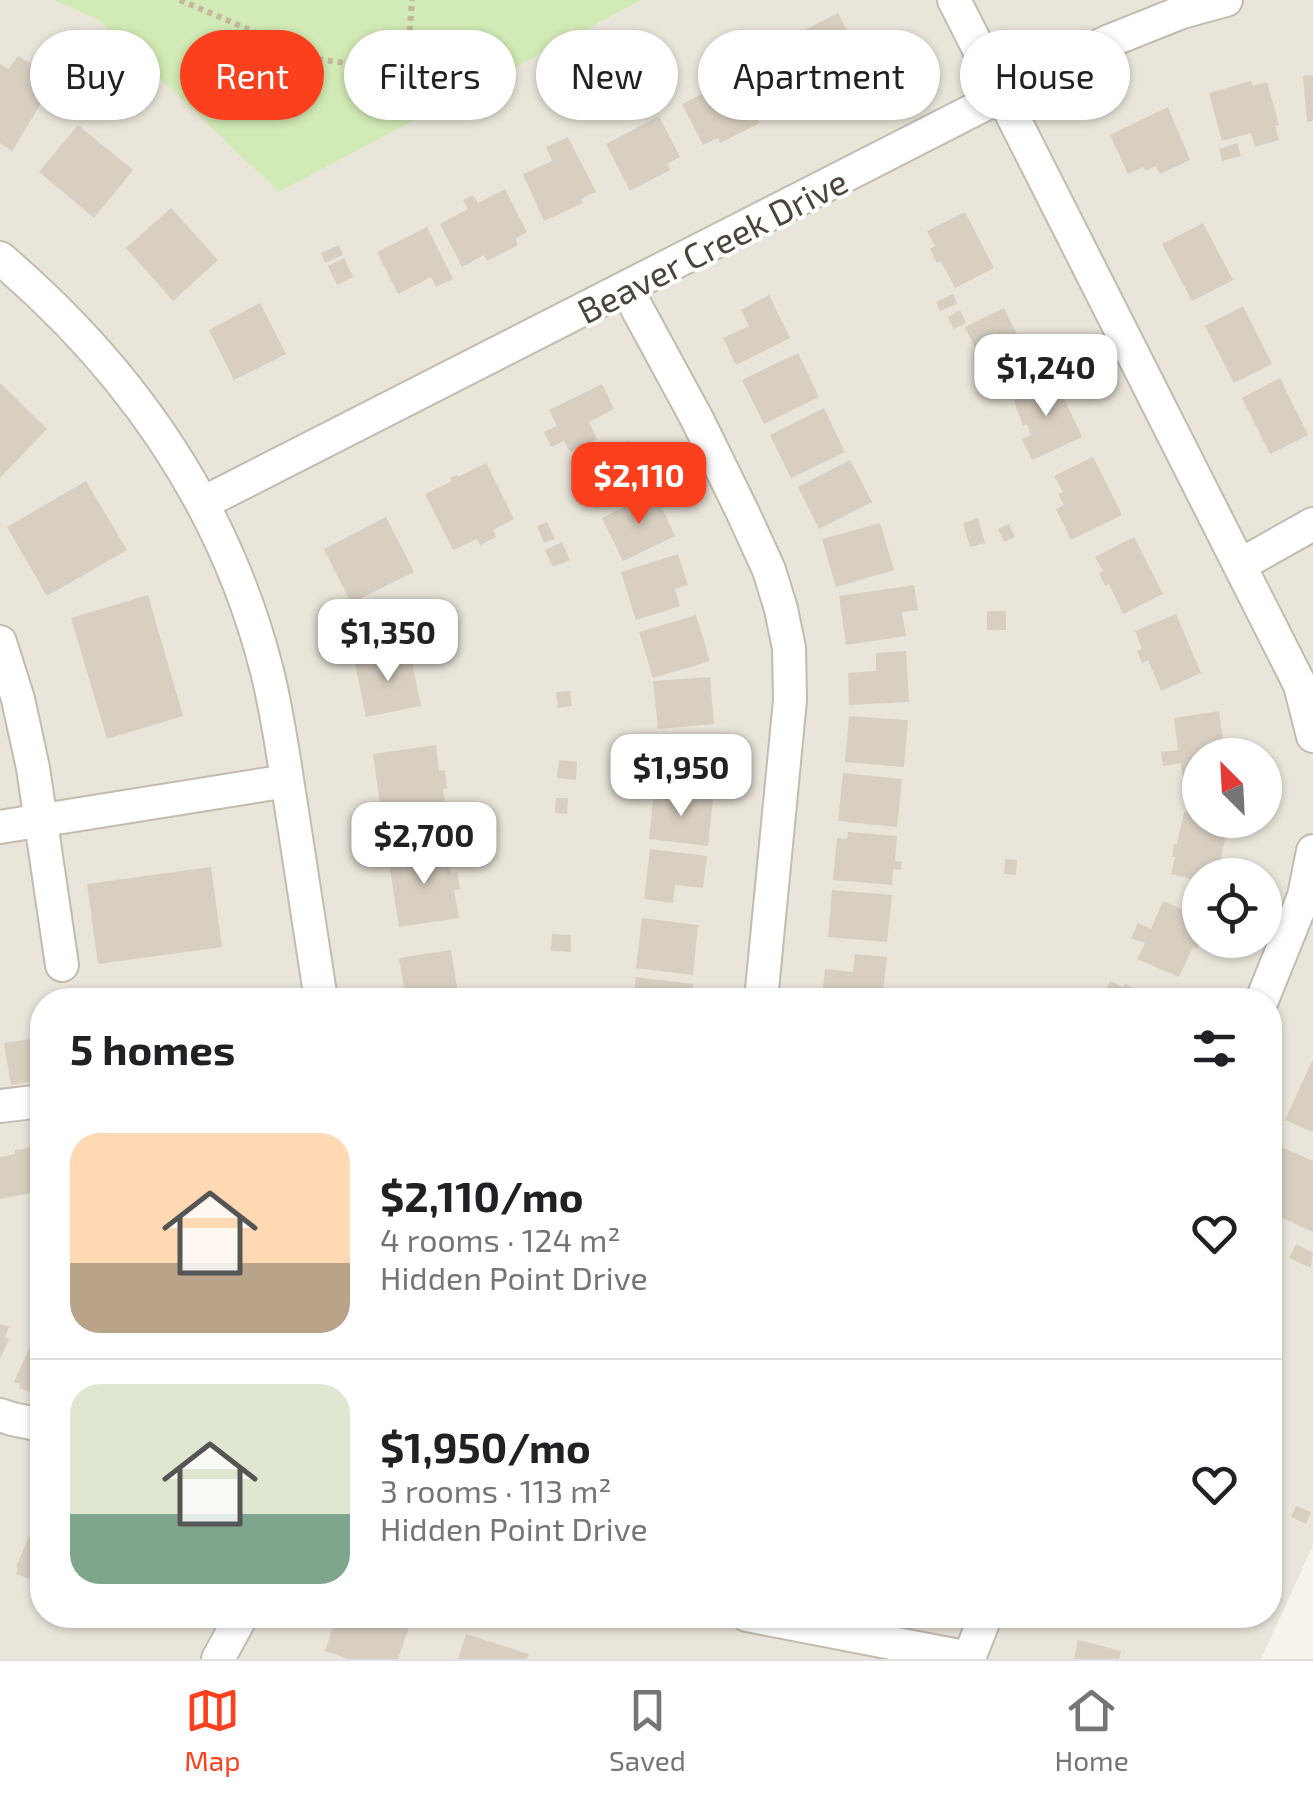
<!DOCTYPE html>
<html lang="en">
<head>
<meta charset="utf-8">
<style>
	body { margin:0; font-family:"Exo 2",sans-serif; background:#f2f2f2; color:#202124; height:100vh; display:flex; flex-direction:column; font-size:38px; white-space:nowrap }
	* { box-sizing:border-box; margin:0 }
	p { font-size:32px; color:#757577 }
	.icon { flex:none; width:55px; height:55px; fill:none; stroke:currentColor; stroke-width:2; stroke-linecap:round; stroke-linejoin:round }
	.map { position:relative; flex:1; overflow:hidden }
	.panel { position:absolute; left:30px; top:988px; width:1252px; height:640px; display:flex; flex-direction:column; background:#fff; border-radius:40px; box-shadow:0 2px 8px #0004 }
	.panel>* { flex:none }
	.hud { position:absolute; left:30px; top:30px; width:1255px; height:90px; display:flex; gap:20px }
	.needle { width:65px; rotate:336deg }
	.fabs { position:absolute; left:1182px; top:738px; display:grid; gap:20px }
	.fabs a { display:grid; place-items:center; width:100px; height:100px; border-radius:50%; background:#fff; box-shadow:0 2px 8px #0004; font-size:50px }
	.price { position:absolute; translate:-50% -85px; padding:0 22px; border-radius:20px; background:#fff; color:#222; font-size:32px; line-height:65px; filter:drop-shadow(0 2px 5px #0008) }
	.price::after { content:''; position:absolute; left:50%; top:60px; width:30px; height:22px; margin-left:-15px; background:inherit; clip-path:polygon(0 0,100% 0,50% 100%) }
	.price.active { background:#fc3f1d; color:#fff }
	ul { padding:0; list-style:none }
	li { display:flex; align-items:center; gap:30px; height:250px; padding:0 40px }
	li+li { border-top:2px solid #e0e0e0 }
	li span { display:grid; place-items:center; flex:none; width:280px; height:200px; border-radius:30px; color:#555 }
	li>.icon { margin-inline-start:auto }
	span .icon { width:120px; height:120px; fill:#fffc; stroke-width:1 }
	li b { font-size:42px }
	h2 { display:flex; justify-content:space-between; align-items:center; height:120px; padding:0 40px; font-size:42px }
	.chip { padding:0 35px; border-radius:45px; background:#fff; box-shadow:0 2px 8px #0004; font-size:35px; line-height:90px }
	.chip.active { background:#fc3f1d; color:#fff }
	.menu { display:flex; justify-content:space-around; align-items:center; height:140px; border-top:2px solid #e0e0e0; background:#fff; font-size:28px; color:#757577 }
	.menu a { display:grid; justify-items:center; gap:5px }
	.menu .active { color:#fc3f1d }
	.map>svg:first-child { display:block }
</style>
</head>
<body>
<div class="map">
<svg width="1313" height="1659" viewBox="0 0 1313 1659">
	<rect width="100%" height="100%" fill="#f6f3ec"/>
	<path fill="#eae5da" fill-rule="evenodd" d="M0,0H53L97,19L279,192L642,0H1313V1545L1261,1659H0ZM1200,755H1265V820H1200ZM1200,875H1265V940H1200ZM42,1000H1270V1615H42Z"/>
	<path fill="#d2eab5" d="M53,0H642L279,192L97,19Z"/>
	<path fill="#d8cfc1" d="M838,13L866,67L824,89L827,95L817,100L815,95L785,111L765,73L788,61L779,43Z
		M96,53L106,62L98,71L88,62Z
		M18,56L35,66L33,71L40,76L34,86L47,94L12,151L0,143V64L9,69Z
		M726,67L732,80L737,77L760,123L720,143L718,138L703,145L682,104L716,87L710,76Z
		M1313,75V121L1307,122L1303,76Z
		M1251,81L1253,86L1267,82L1279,125L1275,126L1279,140L1255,147L1251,133L1222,141L1209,93Z
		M1168,107L1190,160L1160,174L1156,166L1145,171L1143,167L1128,174L1110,135Z
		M659,116L680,157L667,164L670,170L630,191L606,144Z
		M78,125L133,170L94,218L39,172Z
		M568,137L596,192L581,199L583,203L544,221L523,174L552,161L546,147Z
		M1237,143L1241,156L1222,161L1219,149Z
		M505,189L527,232L515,239L518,245L487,261L484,255L462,267L440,224L468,209L463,200L473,195L478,203Z
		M171,208L218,260L173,301L126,248Z
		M965,212L994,268L955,288L941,261L937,263L930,249L935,246L927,231Z
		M1203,223L1233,280L1192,301L1162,244Z
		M427,227L453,279L436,287L431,277L398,294L377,252Z
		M339,245L343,255L325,263L321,253Z
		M344,258L353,277L337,285L328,266Z
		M953,294L957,304L940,311L936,302Z
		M769,295L790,338L736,365L723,338L749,326L741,310Z
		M260,303L286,354L234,380L209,330Z
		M1243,306L1272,364L1234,383L1205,326Z
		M1004,308L1032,365L993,385L986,372L982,374L975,360L980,358L965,327Z
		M960,310L966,323L954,329L948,317Z
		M798,353L819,397L764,424L742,380Z
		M1280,378L1308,435L1270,454L1242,398Z
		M1055,379L1082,437L1032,460L1022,439L1031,435L1027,424L1023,426L1013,398Z
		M0,383L47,429L0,478Z
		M602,384L614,409L589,422L597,439L570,452L564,441L551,447L544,432L557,426L549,410Z
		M824,408L845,452L791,478L770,435Z
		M629,440L649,483L596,509L576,466Z
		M1093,457L1122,515L1071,540L1056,509L1064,505L1058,494L1063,492L1054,476Z
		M850,460L872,502L819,529L798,487Z
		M486,463L514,519L493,530L496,537L480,545L477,539L453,550L425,494L452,481L450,478L457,475L458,477Z
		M86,481L127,550L47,596L7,527Z
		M655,492L675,536L623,561L602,518Z
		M386,517L414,572L351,603L324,549Z
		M978,518L985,543L970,547L963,523Z
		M547,522L555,539L544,543L537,526Z
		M880,523L894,570L836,587L822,539Z
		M1009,524L1015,537L1004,542L998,529Z
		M1134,537L1163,594L1123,614L1109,584L1105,586L1099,573L1103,571L1095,557Z
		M562,542L570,560L553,567L545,550Z
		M678,554L688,585L675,589L680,606L636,620L621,572Z
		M914,585L918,610L902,612L906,636L846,645L839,596Z
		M148,595L183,716L107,739L71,618Z
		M987,611H1006V630H987Z
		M1176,614L1201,673L1161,691L1148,660L1142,663L1137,651L1142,649L1135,631Z
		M696,615L710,661L653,678L639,632Z
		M906,651L909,702L849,705L848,673L876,671V653Z
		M410,652L421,706L366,717L355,663Z
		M710,677L714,724L658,729L653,681Z
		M570,691L572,706L558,708L556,692Z
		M1219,711L1225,755H1200V777L1183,780L1181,763L1163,766L1161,752L1178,750L1174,718Z
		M849,716L908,720L904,767L845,762Z
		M658,734L719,740L716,770L685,767L683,784L654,781Z
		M436,745L439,771L445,770L447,788L443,789L447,817L383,826L373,754Z
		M559,760L577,762L576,780L557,778Z
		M843,773L902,779L897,827L838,821Z
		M654,792L713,798L708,846L649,839Z
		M556,798H568L567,814L555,813Z
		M1184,812L1200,815V820L1229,822L1217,875H1200V881L1171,874L1175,857H1172L1174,844H1177Z
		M848,832L897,836L895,861L902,862L901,870L893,869L892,885L833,880L837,838L847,839Z
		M447,847L451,873L457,872L460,889L454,890L459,918L399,927L388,856Z
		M650,849L707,856L703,888L675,885L673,903L644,899Z
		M1005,859L1017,860L1016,875L1004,874Z
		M211,867L222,947L98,964L87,884Z
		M832,890L892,895L887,942L828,937Z
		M1163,901L1200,917V941L1197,949L1193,947L1179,977L1137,959L1145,943L1131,938L1138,923L1151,929Z
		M642,918L698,925L693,975L636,968Z
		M552,934L571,935V952L551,951Z
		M451,950L459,1000H406L399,958Z
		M855,954L887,957L882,1000L822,998L825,969L853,972Z
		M636,977L693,984L691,1000H633Z
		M1110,981L1123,987L1125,984L1161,1000H1101Z
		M42,1037V1080L11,1085L4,1043Z
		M1313,1059V1132L1285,1120Z
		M33,1147L39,1180L34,1181L36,1192L0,1199V1157L15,1154V1150Z
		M1281,1147L1313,1161V1232L1270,1212V1172Z
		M1296,1244L1313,1253L1311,1268L1289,1258Z
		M0,1324L9,1327L5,1337L9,1339L0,1359Z
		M42,1333V1396L19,1388L20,1384L14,1382L32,1342L38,1344Z
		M1296,1506L1311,1512L1306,1524L1291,1517Z
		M30,1534L42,1539V1583L16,1574L18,1568L16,1567Z
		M337,1615H411L413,1616L398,1659H348L325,1651Z
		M466,1634L529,1654L527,1659H458Z
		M1078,1640L1121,1651L1119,1659H1074Z"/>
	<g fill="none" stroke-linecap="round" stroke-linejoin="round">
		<g stroke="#c2bbae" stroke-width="36">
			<path id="minor" d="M954,0L1300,685L1313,736
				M0,258C129,368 225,505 267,671C278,715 284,761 291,805C301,870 311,935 321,1000
				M626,288L697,419L743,513L769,570L781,609L789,648L790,700L761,1000
				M203,503L1107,42L1182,12L1226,0
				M1240,565L1313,524
				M0,642L18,699L33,768L62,965
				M0,827L287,781
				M1262,1000L1304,896L1313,851
				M0,1106L42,1101
				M0,1415L12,1419L42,1425
				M747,1615L969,1658L986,1615
				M218,1659L242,1615"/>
		</g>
		<path stroke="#c4b79f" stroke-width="6" stroke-dasharray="5 5" stroke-linecap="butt" d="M180,0L317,59L388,69L400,65L408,52L412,0"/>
		<use href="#minor" stroke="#fff" stroke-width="32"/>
	</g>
	<g text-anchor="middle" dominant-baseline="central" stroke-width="8" stroke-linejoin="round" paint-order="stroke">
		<g font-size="35" fill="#4b4439" stroke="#fff">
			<text transform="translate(712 245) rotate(-27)">Beaver Creek Drive</text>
		</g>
	</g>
</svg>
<div class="fabs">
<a><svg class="needle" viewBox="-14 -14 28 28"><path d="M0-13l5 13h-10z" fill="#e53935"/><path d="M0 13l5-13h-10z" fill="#757577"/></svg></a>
<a><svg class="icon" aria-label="locate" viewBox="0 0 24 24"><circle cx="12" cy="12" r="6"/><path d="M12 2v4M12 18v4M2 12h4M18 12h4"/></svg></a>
</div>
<b class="price" style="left:1046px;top:419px">$1,240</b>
<b class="price active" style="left:639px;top:527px">$2,110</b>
<b class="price" style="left:388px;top:684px">$1,350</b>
<b class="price" style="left:681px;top:819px">$1,950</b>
<b class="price" style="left:424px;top:887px">$2,700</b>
<div class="hud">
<a class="chip">Buy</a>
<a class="chip active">Rent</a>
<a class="chip">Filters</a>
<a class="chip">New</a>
<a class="chip">Apartment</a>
<a class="chip">House</a>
</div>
<section class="panel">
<h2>5 homes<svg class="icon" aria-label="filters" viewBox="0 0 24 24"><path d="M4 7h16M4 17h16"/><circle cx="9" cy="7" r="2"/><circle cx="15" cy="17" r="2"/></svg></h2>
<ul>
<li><span style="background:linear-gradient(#ffd9b3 65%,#b9a48a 0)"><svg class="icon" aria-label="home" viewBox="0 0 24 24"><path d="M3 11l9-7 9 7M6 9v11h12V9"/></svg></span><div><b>$2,110/mo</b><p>4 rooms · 124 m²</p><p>Hidden Point Drive</p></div><svg class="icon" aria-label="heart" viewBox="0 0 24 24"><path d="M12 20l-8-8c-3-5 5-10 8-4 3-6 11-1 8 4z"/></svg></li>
<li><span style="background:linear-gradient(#dfe7d0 65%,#7fa58c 0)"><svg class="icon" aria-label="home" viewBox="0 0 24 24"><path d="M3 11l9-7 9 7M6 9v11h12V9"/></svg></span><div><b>$1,950/mo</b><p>3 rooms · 113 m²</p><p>Hidden Point Drive</p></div><svg class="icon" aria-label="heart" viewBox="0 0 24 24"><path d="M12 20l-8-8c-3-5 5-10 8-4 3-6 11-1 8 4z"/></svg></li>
</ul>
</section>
</div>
<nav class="menu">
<a class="active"><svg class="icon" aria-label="map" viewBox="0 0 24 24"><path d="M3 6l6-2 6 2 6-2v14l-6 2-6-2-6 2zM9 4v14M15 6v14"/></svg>Map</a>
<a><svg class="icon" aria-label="saved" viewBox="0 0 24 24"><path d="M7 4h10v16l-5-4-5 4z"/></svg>Saved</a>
<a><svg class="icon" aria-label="home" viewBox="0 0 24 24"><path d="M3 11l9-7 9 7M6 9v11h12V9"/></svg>Home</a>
</nav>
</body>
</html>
